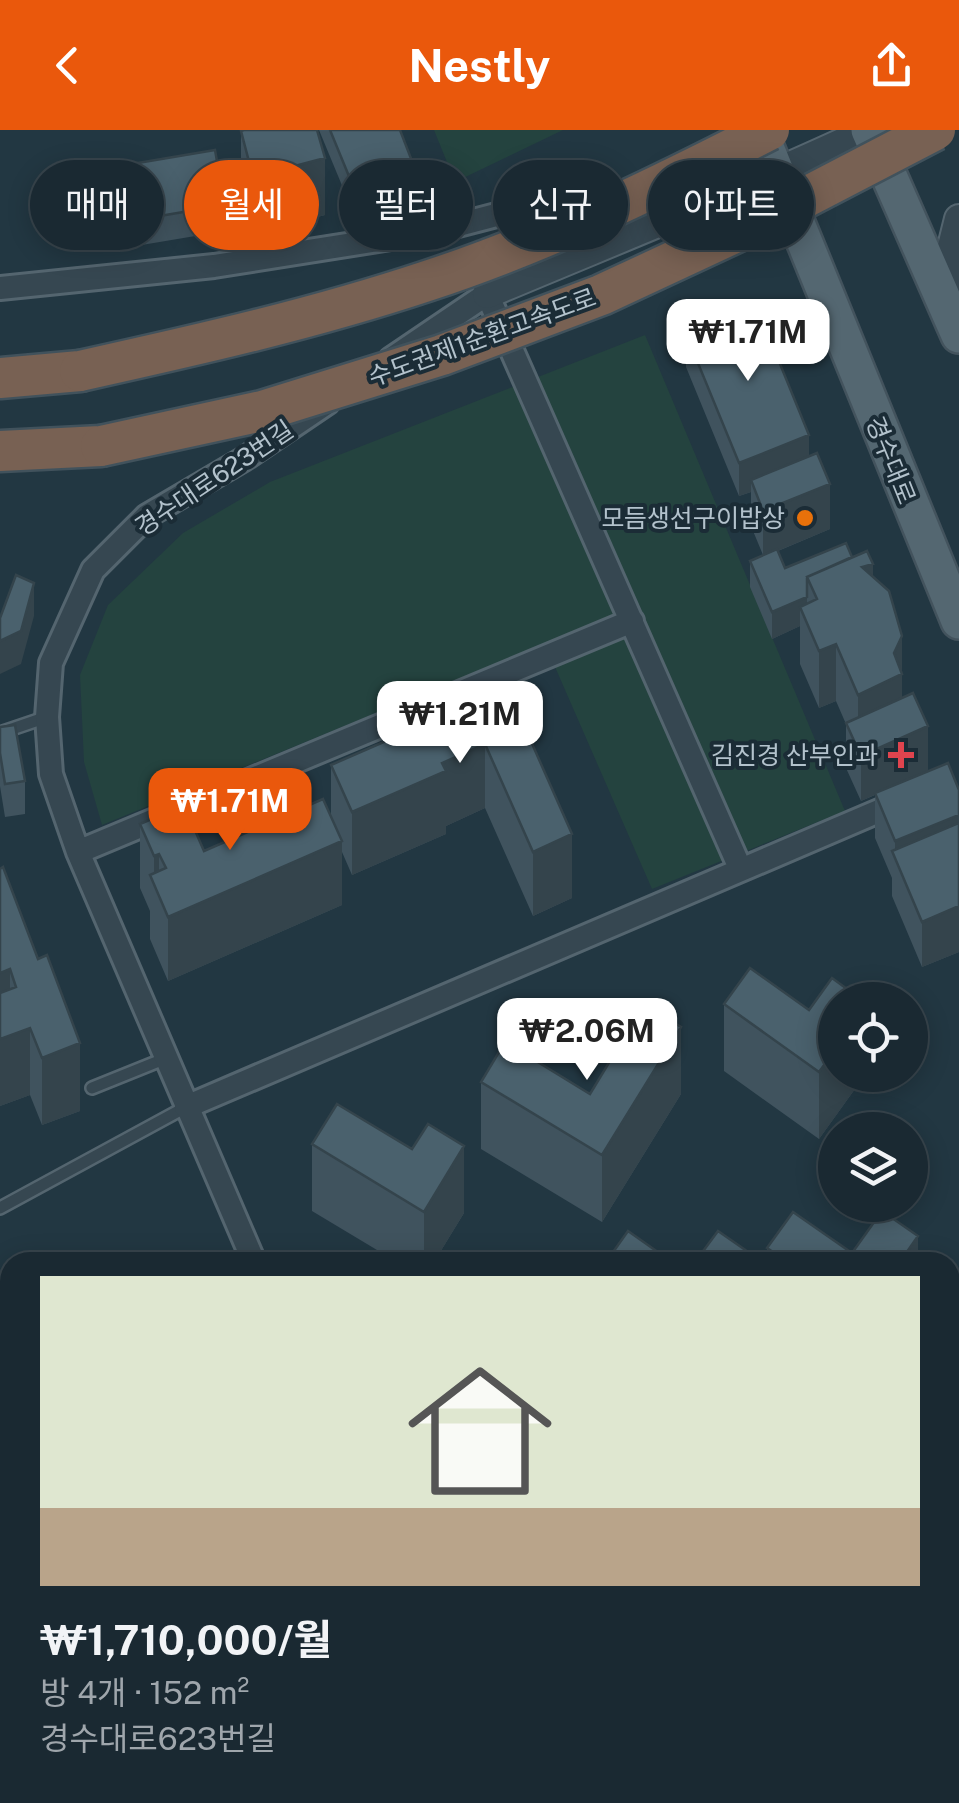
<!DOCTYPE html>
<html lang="ko">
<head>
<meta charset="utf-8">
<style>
	body { margin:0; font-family:"Public Sans","Noto Sans KR",sans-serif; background:#23313a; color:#f1f3f6; height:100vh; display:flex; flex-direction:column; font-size:38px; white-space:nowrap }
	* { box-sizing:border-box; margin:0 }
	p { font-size:32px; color:#9fa6ac }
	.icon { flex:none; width:55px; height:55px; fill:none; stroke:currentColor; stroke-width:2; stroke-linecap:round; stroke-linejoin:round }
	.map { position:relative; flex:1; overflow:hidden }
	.details { position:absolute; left:0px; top:1122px; width:960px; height:552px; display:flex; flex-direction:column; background:#1a2932; border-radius:30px 30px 0 0; box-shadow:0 5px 25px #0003,0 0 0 2px #38454d }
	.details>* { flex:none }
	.hud { position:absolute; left:30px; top:30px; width:900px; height:90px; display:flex; gap:20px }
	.controls { position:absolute; left:818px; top:852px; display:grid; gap:20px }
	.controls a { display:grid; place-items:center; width:110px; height:110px; border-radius:50%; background:#1a2932; box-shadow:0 5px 25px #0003,0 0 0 2px #38454d; font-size:50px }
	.price { position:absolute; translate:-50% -85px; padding:0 22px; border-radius:20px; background:#fff; color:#222; font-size:32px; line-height:65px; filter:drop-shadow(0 2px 5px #0008) }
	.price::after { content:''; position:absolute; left:50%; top:60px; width:30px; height:22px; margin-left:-15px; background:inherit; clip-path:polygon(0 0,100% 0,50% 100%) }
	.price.current { background:#ea580c; color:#fff }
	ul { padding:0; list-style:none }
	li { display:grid; align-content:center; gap:20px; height:530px; padding:0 40px }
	li span { display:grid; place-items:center; height:310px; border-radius:0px; color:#555 }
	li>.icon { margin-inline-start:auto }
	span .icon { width:180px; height:180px; fill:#fffc; stroke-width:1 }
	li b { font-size:42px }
	.tag { padding:0 35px; border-radius:45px; background:#1a2932; box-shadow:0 5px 25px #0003,0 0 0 2px #38454d; font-size:35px; line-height:90px }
	.tag.current { background:#ea580c; color:#fff }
	header { display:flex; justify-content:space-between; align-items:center; height:130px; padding:0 40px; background:#ea580c; color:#fff; font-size:45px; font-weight:700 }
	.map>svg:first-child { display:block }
</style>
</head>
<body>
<header><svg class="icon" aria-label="back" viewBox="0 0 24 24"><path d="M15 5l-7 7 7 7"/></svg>Nestly<svg class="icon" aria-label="share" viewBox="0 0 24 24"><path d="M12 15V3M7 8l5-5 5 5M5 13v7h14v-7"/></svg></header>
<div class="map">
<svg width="959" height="1673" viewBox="0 0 959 1673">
	<rect width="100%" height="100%" fill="#223742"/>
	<path fill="#24433f" d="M434,0H563L455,52Z
		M645,205L845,681L652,759L545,514L102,695L84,632L80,545L108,475L183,403L270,352Z"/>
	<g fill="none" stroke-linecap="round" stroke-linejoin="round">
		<g stroke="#54656f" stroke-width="16">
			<path id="service" d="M0,603L47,587
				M92,958L164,929
				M0,1078L186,977"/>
		</g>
		<g stroke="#54656f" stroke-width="28">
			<path id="minor" d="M0,158L214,136L435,101L573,65L618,64
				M391,229L487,164L740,738
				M78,722L632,491
				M186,977L900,672
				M254,1132L78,722L51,644L47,587L51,533L93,440L147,386L244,329L327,273
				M482,1665L485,1673"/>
		</g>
		<g stroke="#54656f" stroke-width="32">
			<path id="tertiary" d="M959,89L952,117L959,182
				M487,164C615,110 744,59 870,0"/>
		</g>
		<g stroke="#43535d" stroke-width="40">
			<path id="primary" d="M759,0L959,491
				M869,0L959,205"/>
		</g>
		<g stroke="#41525c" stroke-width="45">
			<path id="motorway" d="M0,248L80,241
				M0,321L101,316"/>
		</g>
		<use href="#service" stroke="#364751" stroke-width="11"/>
		<use href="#minor" stroke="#364751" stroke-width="22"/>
		<use href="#tertiary" stroke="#364751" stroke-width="28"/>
		<use href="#primary" stroke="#546771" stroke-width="35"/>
		<use href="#motorway" stroke="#786153" stroke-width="40"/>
		<g stroke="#41525c" stroke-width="45" stroke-linecap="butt">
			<path id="motorway-bridge" d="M80,241C197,215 313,189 427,151C546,112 658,57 769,0
				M101,316L262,281L442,225L601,165L760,91L935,0"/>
		</g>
		<use href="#motorway-bridge" stroke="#786153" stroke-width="40"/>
	</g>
	<path fill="#40535e" d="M319,0H400L412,57L353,82Z
		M241,1L325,85L253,104L241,58Z
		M102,39L225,75V101L112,120L102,66Z
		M686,204L809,326L830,399L778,421L785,438L852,427L873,447L902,506V568L928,641L959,660V822L922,837L892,766V748L875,708V665L861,671L846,638V594L836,571L819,578L800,534V496L772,509L750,457V431L763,425L751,396V362L739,366L686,237Z
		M482,587L572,768L533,786L485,678L446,696V704L352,745L342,722V775L168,851L150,809V781L140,758V694L204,721L331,687V635L423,594V589Z
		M0,597L25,651V684L5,687L0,656Z
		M0,739L80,981L42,995L30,965L0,976Z
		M724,874L809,880L835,945H865L819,1009L724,941Z
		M481,952L590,964H681L602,1092L481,1019Z
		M312,1014L464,1083L434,1132H397L312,1081Z
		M767,1118L918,1132H767Z
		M950,1220L959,1226V1347L950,1342Z
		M585,1665H720L734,1673H585Z
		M741,1665H940L935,1673H736Z"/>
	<path fill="#34444c" d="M325,28V85L253,104V47Z
		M412,31V57L353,82V56Z
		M809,305V338L751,350V362L739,366V333Z
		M830,354V399L763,427V381Z
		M873,434V491L862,437Z
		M34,453V486L21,534L0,544V511Z
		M807,467V493L800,477V496L772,509V482Z
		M902,506V601L858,621V565L894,523Z
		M836,514V571L819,578V521Z
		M928,596V641L861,671V626Z
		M485,614V678L446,696V704L352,745V682L442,633Z
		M959,685V730L895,729V711Z
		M572,704V768L533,786V722Z
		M342,711V775L168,851V787Z
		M159,724V767L154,754V726Z
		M959,776V822L922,837V792Z
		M10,839V906L30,898V965L0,976V843Z
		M681,897V964L602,1092V1025Z
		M80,913V981L42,995V928Z
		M835,920V945H865L819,1009V942Z
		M464,1016V1083L434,1132H424V1082Z
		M918,1106V1132H900Z
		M10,1509V1542L0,1547V1514Z
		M959,1564V1631L950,1647V1579Z
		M901,1665H940L935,1673H896Z"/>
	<path fill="#4a616d" stroke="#34444c" stroke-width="2.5" d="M244,0H317L325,28L253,47L241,1Z
		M330,0H400L412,31L353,56Z
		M215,20L225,75L112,94L102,39Z
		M756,175L809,305L739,333L686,204Z
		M817,323L830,354L763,381L751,350Z
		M846,413L852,427L807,447V467L772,482L750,431L777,419L785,438Z
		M867,421L873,434L862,437L889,461L902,506L894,523L902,544L858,565L836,514L819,521L800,477L817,469L807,447Z
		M16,445L34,453L21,501L0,511V488Z
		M913,563L928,596L861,626L846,593Z
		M473,567L482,587L514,573L572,704L533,722L485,614L442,633L446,641L352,682L331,635L425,594L423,589Z
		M15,595L25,651L5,654L0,623V597Z
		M948,633L959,660V685L895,711L875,663Z
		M323,669L342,711L168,787L150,745L166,738L159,724L154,726L140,694L184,675L204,721Z
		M959,693V776L922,792L892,721Z
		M3,737L38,829L47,825L80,913L42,928L30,898L0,909V863L16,857L10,839L0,843V739Z
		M750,838L809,880L832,848L862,870H835V920L819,942L724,874Z
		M644,875L681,897L602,1025L481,952L505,912L590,964Z
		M337,974L412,1019L428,994L464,1016L424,1082L312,1014Z
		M882,1081L918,1106L900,1132H788L767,1118L793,1082L852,1123Z
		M628,1101L672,1132H606Z
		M718,1101L754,1126L749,1132H695Z
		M950,1220L959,1226V1280L950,1275Z
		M10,1462V1509L0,1514V1467Z
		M950,1550L959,1555V1564L950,1579Z
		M626,1665H720L734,1673H639Z
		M741,1665H782L788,1669L786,1673H736Z
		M857,1665H901L896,1673H874Z"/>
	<circle fill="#e8710a" stroke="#1b2c36" stroke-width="4" cx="805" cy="388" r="10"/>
	<path fill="#e0444e" stroke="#1b2c36" stroke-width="4" d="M896 610h10v10h10v10h-10v10h-10v-10h-10v-10h10z"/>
	<g text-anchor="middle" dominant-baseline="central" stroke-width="8" stroke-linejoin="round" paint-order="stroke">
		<g font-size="25" fill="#b3c2cc" stroke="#1b2c36">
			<text transform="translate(482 207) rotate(-20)">수도권제1순환고속도로</text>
			<text transform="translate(891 330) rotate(68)">경수대로</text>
			<text transform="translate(214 348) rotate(-34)">경수대로623번길</text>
		</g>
		<g font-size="25" fill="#b3c2cc" stroke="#1b2c36" text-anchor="end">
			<text x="785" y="388">모듬생선구이밥상</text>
			<text x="878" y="625">김진경 산부인과</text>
		</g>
	</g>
</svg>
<div class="controls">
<a><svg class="icon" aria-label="locate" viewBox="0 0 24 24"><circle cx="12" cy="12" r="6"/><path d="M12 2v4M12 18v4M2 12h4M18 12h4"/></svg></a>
<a><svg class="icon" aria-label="layers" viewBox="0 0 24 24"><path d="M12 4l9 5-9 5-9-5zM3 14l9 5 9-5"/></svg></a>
</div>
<b class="price" style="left:748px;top:254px">₩1.71M</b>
<b class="price" style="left:460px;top:636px">₩1.21M</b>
<b class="price current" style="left:230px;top:723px">₩1.71M</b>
<b class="price" style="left:587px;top:953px">₩2.06M</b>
<div class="hud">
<a class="tag">매매</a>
<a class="tag current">월세</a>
<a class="tag">필터</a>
<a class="tag">신규</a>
<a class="tag">아파트</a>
</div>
<section class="details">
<ul>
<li><span style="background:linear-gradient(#dfe7d0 75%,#b9a48a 0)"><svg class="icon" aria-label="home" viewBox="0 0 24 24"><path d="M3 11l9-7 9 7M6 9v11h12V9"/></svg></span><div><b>₩1,710,000/월</b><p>방 4개 · 152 m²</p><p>경수대로623번길</p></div></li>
</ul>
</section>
</div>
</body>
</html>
